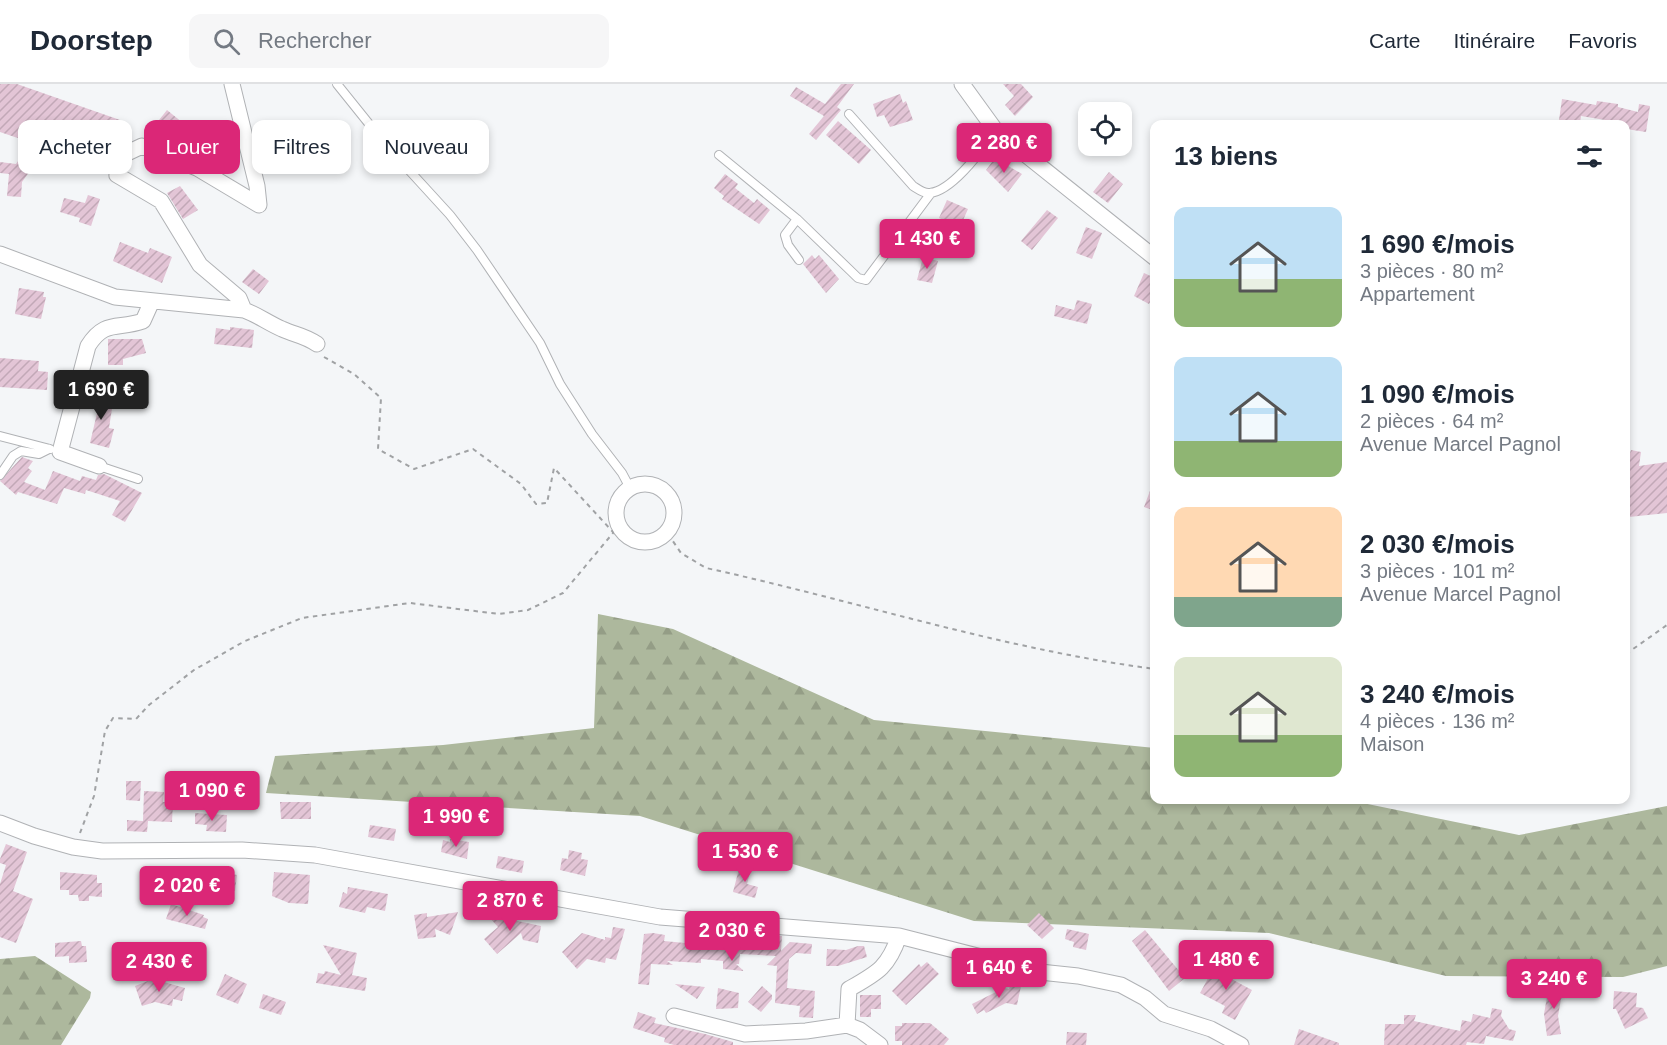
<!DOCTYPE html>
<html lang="fr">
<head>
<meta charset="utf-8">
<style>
	body { margin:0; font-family:Arial,sans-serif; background:#f6f6f7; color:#1f2937; height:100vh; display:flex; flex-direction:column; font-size:22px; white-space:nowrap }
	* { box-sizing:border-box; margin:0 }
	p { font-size:20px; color:#747a83 }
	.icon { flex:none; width:33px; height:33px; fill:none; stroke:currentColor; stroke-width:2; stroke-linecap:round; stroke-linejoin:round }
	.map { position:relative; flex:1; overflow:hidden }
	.side { position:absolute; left:1150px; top:36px; width:480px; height:684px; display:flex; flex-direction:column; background:#fff; border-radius:12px; box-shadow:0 3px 9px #0003 }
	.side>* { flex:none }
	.hud { position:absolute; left:18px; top:36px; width:570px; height:54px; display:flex; gap:12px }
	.tools { position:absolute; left:1078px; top:18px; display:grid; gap:12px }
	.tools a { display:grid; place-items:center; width:54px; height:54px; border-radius:12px; background:#fff; box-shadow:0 3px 9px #0003; font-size:30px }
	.price { position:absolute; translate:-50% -51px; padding:0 14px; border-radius:6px; background:#db2777; color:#fff; font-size:20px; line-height:39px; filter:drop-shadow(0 2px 3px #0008) }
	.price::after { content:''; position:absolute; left:50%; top:36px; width:18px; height:14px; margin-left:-9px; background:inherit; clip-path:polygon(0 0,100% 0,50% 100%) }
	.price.on { background:#222; color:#fff }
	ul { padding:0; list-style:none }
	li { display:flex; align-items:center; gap:18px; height:150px; padding:0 24px }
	li span { display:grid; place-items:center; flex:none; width:168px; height:120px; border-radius:12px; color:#555 }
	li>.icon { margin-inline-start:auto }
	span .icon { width:72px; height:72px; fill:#fffc; stroke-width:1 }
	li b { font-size:26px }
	h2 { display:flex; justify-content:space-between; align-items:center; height:72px; padding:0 24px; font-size:26px }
	.chip { padding:0 21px; border-radius:12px; background:#fff; box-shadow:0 3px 9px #0003; font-size:21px; line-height:54px }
	.chip.on { background:#db2777; color:#fff }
	header { display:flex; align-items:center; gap:36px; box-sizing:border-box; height:84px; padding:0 30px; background:#fff; border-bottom:2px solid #e0e1e3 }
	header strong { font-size:28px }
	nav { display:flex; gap:33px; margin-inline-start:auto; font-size:21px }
	.search { width:420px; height:54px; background:#f6f6f7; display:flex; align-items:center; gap:15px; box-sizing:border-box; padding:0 21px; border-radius:12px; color:#747a83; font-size:22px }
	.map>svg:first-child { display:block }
</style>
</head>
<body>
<header>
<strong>Doorstep</strong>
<div class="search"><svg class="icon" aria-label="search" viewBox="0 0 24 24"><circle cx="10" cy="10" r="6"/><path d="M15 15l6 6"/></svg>Rechercher</div>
<nav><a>Carte</a><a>Itinéraire</a><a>Favoris</a></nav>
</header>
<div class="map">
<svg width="1667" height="961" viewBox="0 0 1667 961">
	<defs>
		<pattern id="forest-firs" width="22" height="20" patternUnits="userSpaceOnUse" patternTransform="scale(1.5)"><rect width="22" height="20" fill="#adb89d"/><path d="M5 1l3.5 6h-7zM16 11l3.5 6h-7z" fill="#949d86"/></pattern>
		<pattern id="building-hatch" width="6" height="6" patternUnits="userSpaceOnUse" patternTransform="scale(1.5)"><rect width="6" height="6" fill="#e3c5d6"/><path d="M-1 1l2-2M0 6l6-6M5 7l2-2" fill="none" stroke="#c2a8b7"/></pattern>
	</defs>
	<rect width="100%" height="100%" fill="#f4f6f8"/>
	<path fill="url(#forest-firs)" d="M598,530L673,545L874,636L1155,664V716H1348L1519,751L1667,722V882L1623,893L1446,892L1269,849L974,837L640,732L266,709L275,672L443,661L594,644Z
		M35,872L91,908L90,914L61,961H0V875Z"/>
	<path fill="url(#building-hatch)" d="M0,0H17L120,36L114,55L109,53L100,82L0,48Z
		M841,0H854L837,23L841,26L816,56L809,50L824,32L790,12L796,3L825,20Z
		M1003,0H1021L1033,13L1015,32L1005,21L1014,12Z
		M900,10L903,19L906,17L913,36L890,43L884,31L877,33L873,20Z
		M1562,15L1596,21L1597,17L1618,20V23L1638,28L1639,20L1650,22L1646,48L1626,45L1623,39L1581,32L1580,39L1559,36Z
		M167,26L183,39L175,49L159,36Z
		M838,37L871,66L859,80L826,51Z
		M995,74L1022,90L1008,108L986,86Z
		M18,77L30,87L22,98L21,113L7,112L9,90L0,89V78L16,80Z
		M1109,88L1123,100L1108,119L1093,108Z
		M725,90L738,100L735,104L754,119L757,115L770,126L759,140L722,115L724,112L714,104Z
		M180,102L198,126L183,135L167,109Z
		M88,111L100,115L91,142L79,138L80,134L60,128L64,114L85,119Z
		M947,116L968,125L960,143L939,134Z
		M1047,126L1058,134L1032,166L1021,157Z
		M1086,143L1102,149L1092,175L1076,169Z
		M120,158L148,169L150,164L172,173L162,199L113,177Z
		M812,171L815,175L819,171L839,195L826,209L803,180Z
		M923,173L938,177L932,199L917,196Z
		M253,185L269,197L259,210L242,198Z
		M1144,189L1155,194V208L1149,220L1134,212Z
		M19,204L44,208L43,213H46L41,235L15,230Z
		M1077,216L1092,220L1087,240L1054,232L1056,221L1074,226Z
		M230,243L254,246L252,264L214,260L216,244L230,246Z
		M108,255H142L146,269L123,275V281H108Z
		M0,274L39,277L38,287L48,288L47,306L0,303Z
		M85,312L113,318L109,344L114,345L109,364L90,359L98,325L82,321Z
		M1631,366L1641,368L1639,382L1667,378V429L1629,433L1627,378Z
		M22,373L33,377L28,384L32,387L24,398L45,406L53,387L80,397L82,392L96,396L98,391L104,390L142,409L125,438L112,431L120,417L86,406L85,410L64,404L57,420L18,408L16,411L0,397Z
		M1154,396H1155V427L1144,423Z
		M126,697H141L140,717L126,716Z
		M144,707L164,708L163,718H173L172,738L148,737L147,748L127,747V736L143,737Z
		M280,718H311V735H281Z
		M195,729L227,731L226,748L206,747L207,741L195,740Z
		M370,741L396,745L394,757L368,753Z
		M450,755L469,758L467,775L441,768L443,756L450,758Z
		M6,760L27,768L13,807L33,815L16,859L0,853V800L6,781L0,779V775Z
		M569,766L582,769L581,775L588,776L585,792L560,786L562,774L568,775Z
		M498,772L524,777L522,789L496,784Z
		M740,781L751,784L747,800L758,803L755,814L733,808Z
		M203,785L237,791L235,807L201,803Z
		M60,788L97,791V799H102V813L89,812V817H79L78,811H69V806H60Z
		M274,788L310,791L308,820L289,819L272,812Z
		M348,803L388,810L385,827L367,823L365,829L339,823L343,808L347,810Z
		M171,820L204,831L203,833L208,835L205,845L166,835Z
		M499,824L508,835L541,842L538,859L523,856L521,849L497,870L484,855L498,843L489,833Z
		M458,828L450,851L435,845L436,853L418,855L414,831L427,829V833Z
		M1039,829L1054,844L1042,855L1027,841Z
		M613,843L625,845L616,876L606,874L605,879L587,875L577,885L562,868L582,849L605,856V853L611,854Z
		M1067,845L1089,850L1086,866L1073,863L1074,858L1065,855Z
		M1145,846L1185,894L1169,907L1132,857Z
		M653,849L665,851L664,857L727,863V855L767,858L768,851L782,852L781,867L790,858L812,860L811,870L796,869L789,875L787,904L815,907L813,934L799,933L800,922L775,919L777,882L767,881L776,872L740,870L739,880H736L744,887L723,885V877L701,875V879L667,877L673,881L651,880L649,901L638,900L644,850Z
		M81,857L82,862H86L87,878L69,879V872L55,873V859Z
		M323,861L357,869L352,891L367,894L365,907L316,899L318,889L324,890L325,887L341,891Z
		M858,862H864L867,873L838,882H826L827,865L846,866Z
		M1218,876L1227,881L1222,890L1252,906L1235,936L1222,929L1225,922L1200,909Z
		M927,878L939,890L906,921L892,907L919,880L921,883Z
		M225,890L247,900L238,920L216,911Z
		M153,895L185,904L182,917L173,915L172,922L155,918L142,922L135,902Z
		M1011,899L1021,902L1017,921L1006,919L986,929L984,926L977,930L972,920L1004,904L1009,905Z
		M1555,899L1567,906L1561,915L1558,932L1561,950L1547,952L1544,930L1547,913Z
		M675,900L705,903L697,915Z
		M762,902L772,911V915L761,928L748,918Z
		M718,904L739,909L738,924L716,925Z
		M1614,907L1637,909L1636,923L1643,924L1648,934L1625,945L1616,925H1613Z
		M263,910L286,918L281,931L259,924Z
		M860,911H881V925H871V933H860Z
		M1492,924L1502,926L1501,932L1509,945L1516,947L1513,957L1486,952L1484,960L1467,958L1466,961H1384L1385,940H1404V931H1416L1414,937L1460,947L1462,936L1471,938L1473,930L1490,934Z
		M638,928L656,934L654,939L705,950L733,958V961H674L664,958L665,954L633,944Z
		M902,939H930L949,955L944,961H902V957H895V942H902Z
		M1299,945L1339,959V961H1294Z
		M1067,948L1087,949L1086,961H1066Z"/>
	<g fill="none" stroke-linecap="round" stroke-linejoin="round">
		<g stroke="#b0b2b5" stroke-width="10">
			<path id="lane" d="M337,0L386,61L450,131L477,166L540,259L560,300L592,350L622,389L630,404
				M849,30L913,102C918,105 924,110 930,109C953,107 983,64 996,47
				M719,71L797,135
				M799,176L788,161L785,151L797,135L858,194L866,196L931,109
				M0,352L50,365
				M99,382L138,395
				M0,391L13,372L21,367L39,370L49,365"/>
		</g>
		<g stroke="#b0b2b5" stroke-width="17">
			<path id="street" d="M232,0L257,102L259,121L197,84L142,62L123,71L117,91L161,117L200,181L239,214L244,226
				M962,0L996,47L1155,174
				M0,170L115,213L244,226C258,231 268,239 282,245C295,251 304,251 317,260
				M99,382L60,368L88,262C105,235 118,246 143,237L152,217
				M616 429a29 29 0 1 1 58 0a29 29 0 1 1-58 0Z
				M0,739L34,752L73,763L102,767L242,766L315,771L660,833L899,852L1040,888L1078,892L1121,901L1145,914L1164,930L1211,945L1241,961
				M674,932L745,950L806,947L847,941L849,905C877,889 888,884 899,852
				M847,941L860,946L880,961"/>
		</g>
		<path stroke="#a0a2a4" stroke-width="2" stroke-dasharray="4.5 4.5" stroke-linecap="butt" d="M324,273L354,290L381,314L378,365L414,385L473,365L521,400L536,420L547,419L554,384L613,448
			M668,450L681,469L706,484C857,517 1002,565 1155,585
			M1626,570L1667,541
			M80,749L94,712L105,647L113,634L136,635L149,621L194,586L245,557L302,534L410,519L499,530L528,526L563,509L618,443"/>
		<use href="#lane" stroke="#fff" stroke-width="8"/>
		<use href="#street" stroke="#fff" stroke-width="15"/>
	</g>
</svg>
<div class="tools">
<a><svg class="icon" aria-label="locate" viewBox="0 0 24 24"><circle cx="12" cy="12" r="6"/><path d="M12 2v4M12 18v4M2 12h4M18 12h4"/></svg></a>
</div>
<b class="price" style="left:1004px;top:90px">2 280 €</b>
<b class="price" style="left:927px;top:186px">1 430 €</b>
<b class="price on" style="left:101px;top:337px">1 690 €</b>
<b class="price" style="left:212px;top:738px">1 090 €</b>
<b class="price" style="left:456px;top:764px">1 990 €</b>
<b class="price" style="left:745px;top:799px">1 530 €</b>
<b class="price" style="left:187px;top:833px">2 020 €</b>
<b class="price" style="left:510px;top:848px">2 870 €</b>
<b class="price" style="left:732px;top:878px">2 030 €</b>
<b class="price" style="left:1226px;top:907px">1 480 €</b>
<b class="price" style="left:159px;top:909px">2 430 €</b>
<b class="price" style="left:999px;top:915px">1 640 €</b>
<b class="price" style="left:1554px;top:926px">3 240 €</b>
<div class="hud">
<a class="chip">Acheter</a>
<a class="chip on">Louer</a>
<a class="chip">Filtres</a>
<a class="chip">Nouveau</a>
</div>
<section class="side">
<h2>13 biens<svg class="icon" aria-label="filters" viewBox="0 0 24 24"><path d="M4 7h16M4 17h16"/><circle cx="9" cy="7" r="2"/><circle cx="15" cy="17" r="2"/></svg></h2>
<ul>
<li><span style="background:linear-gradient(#bfe0f5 60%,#8fb573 0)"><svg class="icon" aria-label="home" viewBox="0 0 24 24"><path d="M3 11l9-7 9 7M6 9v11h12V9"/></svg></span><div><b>1 690 €/mois</b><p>3 pièces · 80 m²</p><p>Appartement</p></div></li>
<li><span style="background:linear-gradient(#bfe0f5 70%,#8fb573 0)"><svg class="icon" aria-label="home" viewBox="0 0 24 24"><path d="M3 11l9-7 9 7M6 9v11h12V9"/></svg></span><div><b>1 090 €/mois</b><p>2 pièces · 64 m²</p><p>Avenue Marcel Pagnol</p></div></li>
<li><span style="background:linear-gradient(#ffd9b3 75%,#7fa58c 0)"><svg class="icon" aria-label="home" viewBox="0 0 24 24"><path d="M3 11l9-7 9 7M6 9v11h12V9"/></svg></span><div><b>2 030 €/mois</b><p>3 pièces · 101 m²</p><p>Avenue Marcel Pagnol</p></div></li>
<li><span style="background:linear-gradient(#dfe7d0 65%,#8fb573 0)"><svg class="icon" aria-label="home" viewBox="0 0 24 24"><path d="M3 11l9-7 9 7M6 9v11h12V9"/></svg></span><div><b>3 240 €/mois</b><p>4 pièces · 136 m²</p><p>Maison</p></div></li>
</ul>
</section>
</div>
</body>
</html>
